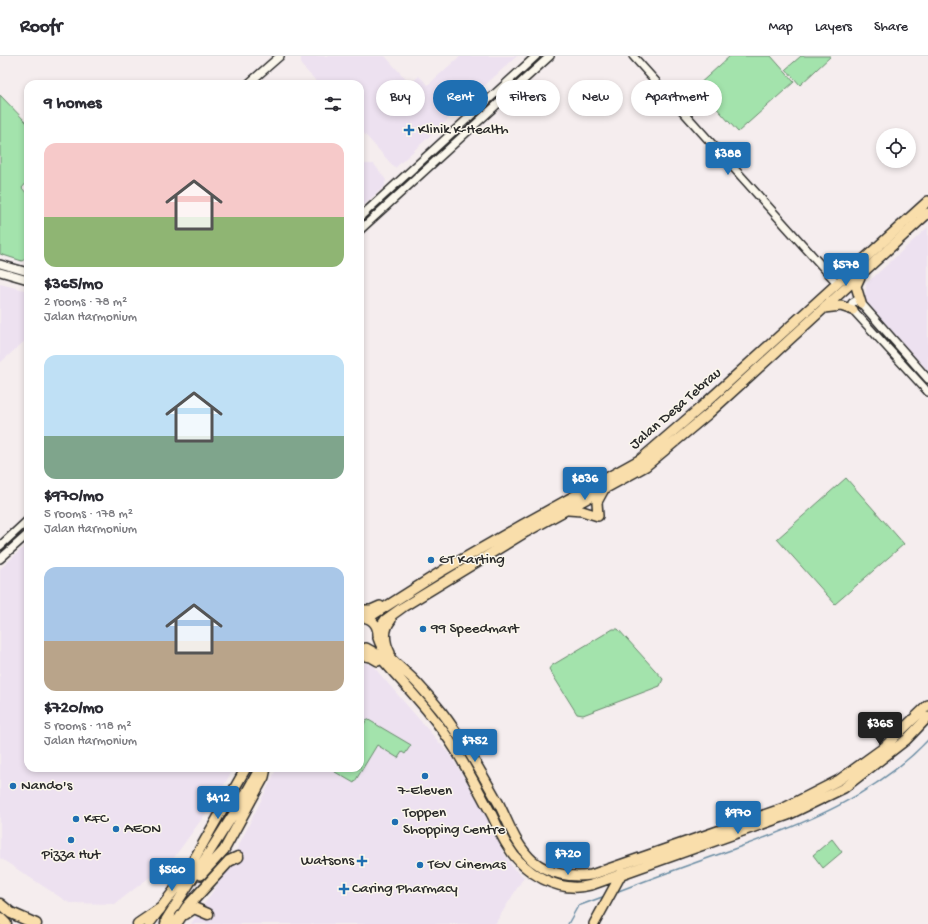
<!DOCTYPE html>
<html lang="en">
<head>
<meta charset="utf-8">
<style>
	body { margin:0; font-family:"Gochi Hand",sans-serif; background:#f7f7f7; color:#2b2b33; height:100vh; display:flex; flex-direction:column; font-size:15px; white-space:nowrap }
	* { box-sizing:border-box; margin:0 }
	p { font-size:13px; color:#7c7c81 }
	.icon { flex:none; width:22px; height:22px; fill:none; stroke:currentColor; stroke-width:2; stroke-linecap:round; stroke-linejoin:round }
	.map { position:relative; flex:1; overflow:hidden }
	.panel { position:absolute; left:24px; top:24px; width:340px; height:692px; display:flex; flex-direction:column; background:#fff; border-radius:12px; box-shadow:0 2px 6px #0003 }
	.panel>* { flex:none }
	.hud { position:absolute; left:376px; top:24px; width:380px; height:36px; display:flex; gap:8px }
	.buttons { position:absolute; left:876px; top:72px; display:grid; gap:8px }
	.buttons a { display:grid; place-items:center; width:40px; height:40px; border-radius:50%; background:#fff; box-shadow:0 2px 6px #0003; font-size:20px }
	.price { position:absolute; translate:-50% -34px; padding:0 9px; border-radius:4px; background:#1f6fb2; color:#fff; font-size:13px; line-height:26px; filter:drop-shadow(0 1px 2px #0008) }
	.price::after { content:''; position:absolute; left:50%; top:24px; width:12px; height:9px; margin-left:-6px; background:inherit; clip-path:polygon(0 0,100% 0,50% 100%) }
	.price.current { background:#222; color:#fff }
	ul { padding:0; list-style:none }
	li { display:grid; align-content:center; gap:8px; height:212px; padding:0 20px }
	li span { display:grid; place-items:center; height:124px; border-radius:12px; color:#555 }
	li>.icon { margin-inline-start:auto }
	span .icon { width:72px; height:72px; fill:#fffc; stroke-width:1 }
	li b { font-size:17px }
	h2 { display:flex; justify-content:space-between; align-items:center; height:48px; padding:0 20px; font-size:17px }
	.chip { padding:0 14px; border-radius:18px; background:#fff; box-shadow:0 2px 6px #0003; font-size:14px; line-height:36px }
	.chip.current { background:#1f6fb2; color:#fff }
	header { display:flex; align-items:center; gap:24px; box-sizing:border-box; height:56px; padding:0 20px; background:#fff; border-bottom:1px solid #e1e1e2 }
	header strong { font-size:19px }
	nav { display:flex; gap:22px; margin-inline-start:auto; font-size:14px }
	.map>svg:first-child { display:block }
</style>
</head>
<body>
<header>
<strong>Roofr</strong>
<nav><a>Map</a><a>Layers</a><a>Share</a></nav>
</header>
<div class="map">
<svg width="928" height="868" viewBox="0 0 928 868">
	<rect width="100%" height="100%" fill="#f5edee"/>
	<filter id="ink" filterUnits="userSpaceOnUse"><feTurbulence type="fractalNoise" baseFrequency=".025" numOctaves="2"/><feDisplacementMap in="SourceGraphic" scale="8" xChannelSelector="R" yChannelSelector="G"/><feConvolveMatrix kernelMatrix="1 2 1 2 8 2 1 2 1" color-interpolation-filters="sRGB"/></filter>
	<g filter="url(#ink)">
		<path fill="#ede1f0" d="M301,0H385L410,28L419,20L428,29L460,0H517L395,112L360,73V28H319L301,9Z
			M360,108H374L386,124L384,131L360,152Z
			M928,171V315L865,245L866,228Z
			M0,228L28,235V282L0,307Z
			M24,491L28,495V712H234L214,746L173,803L115,848L69,847L0,802V513Z
			M360,606L372,609L451,700L481,750L503,796L513,812L524,821L495,868H191L225,817L277,712H360Z"/>
		<path fill="#a3e3ac" stroke="#67876c" d="M730,0H771L794,26L738,76L697,30Z
			M801,0H831L800,29L786,13Z
			M0,39L28,68V125L22,132L28,139V201L22,205L0,198Z
			M846,422L904,488L835,548L777,483Z
			M613,573H618L663,623L660,630L583,659L577,658L549,613L551,610Z
			M367,663L411,689L405,698L402,696L398,702L377,689L354,727L335,716L337,712H360V675Z
			M832,783L842,796L823,812L813,799Z"/>
		<g fill="none" stroke-linecap="round" stroke-linejoin="round">
			<path stroke="#6b8da4" stroke-width="1.5" d="M616,836C655,821 694,807 734,793C804,768 875,740 928,684
				M568,868L578,850L605,840"/>
			<g stroke="#2b2b2b" stroke-width="10">
				<path id="minor" d="M633,0L837,227
					M248,28L280,0
					M360,161L536,0
					M360,174L550,0
					M0,208L28,216
					M0,216L28,224
					M928,323L861,247L857,244L852,247L851,250L853,254L928,336
					M0,490L28,464
					M0,503L28,478"/>
			</g>
			<g stroke="#2b2b2b" stroke-width="12">
				<path id="major" d="M861,247L856,230L861,219
					M824,252L841,250L853,254
					M568,454L582,455L598,460L597,446L603,435
					M360,554H371L380,550
					M360,561C371,561 378,568 378,579
					M368,562L442,515L522,469L641,403L700,352L928,145
					M378,574L385,564L403,551L526,476L646,410L707,359L928,157
					M378,582C384,601 399,609 413,623C423,633 432,644 441,655C463,684 481,716 499,748C509,768 516,790 533,805C549,818 571,822 591,819L784,752L839,724L882,693L928,649
					M366,592L375,597L382,603C407,632 435,660 455,693C468,714 480,737 492,759C497,769 501,780 507,789C523,817 559,838 591,829L788,759L844,732L906,684L928,661
					M390,597C384,585 383,574 391,564
					M360,599L371,601L378,605
					M201,819L224,794L264,721L266,712
					M166,864L240,748L260,712
					M149,868L184,821L246,712
					M594,868L623,815"/>
			</g>
			<g stroke="#2b2b2b" stroke-width="13">
				<path id="highway" d="M0,848L11,857L36,868
					M185,858L194,852L208,858
					M0,862L6,868
					M138,868L160,853
					M166,868L170,859
					M176,868L187,851L229,805L238,801"/>
			</g>
			<use href="#minor" stroke="#fbf7ec" stroke-width="7"/>
			<use href="#major" stroke="#f9deab" stroke-width="9"/>
			<use href="#highway" stroke="#f9deab" stroke-width="10"/>
		</g>
	</g>
	<g fill="#1f6fb2" stroke="#fbf7ec" stroke-width="1.5">
		<path d="M407 68h4v4h4v4h-4v4h-4v-4h-4v-4h4z"/>
		<circle cx="431" cy="504" r="4"/>
		<circle cx="423" cy="573" r="4"/>
		<circle cx="425" cy="720" r="4"/>
		<circle cx="13" cy="730" r="4"/>
		<circle cx="76" cy="763" r="4"/>
		<circle cx="395" cy="766" r="4"/>
		<circle cx="116" cy="773" r="4"/>
		<circle cx="71" cy="784" r="4"/>
		<path d="M360 799h4v4h4v4h-4v4h-4v-4h-4v-4h4z"/>
		<circle cx="420" cy="809" r="4"/>
		<path d="M342 827h4v4h4v4h-4v4h-4v-4h-4v-4h4z"/>
	</g>
	<g text-anchor="middle" dominant-baseline="central" stroke-width="3" stroke-linejoin="round" paint-order="stroke">
		<g font-size="15" fill="#2b2b2b" stroke="#fbf7ec" text-anchor="start">
			<text x="418" y="74">Klinik K-Health</text>
			<text x="439" y="504">GT Karting</text>
			<text x="431" y="573">99 Speedmart</text>
			<text x="21" y="730">Nando's</text>
			<text x="425" y="735" text-anchor="middle">7-Eleven</text>
			<text x="403" y="757">Toppen<tspan x="403" dy="17">Shopping Centre</tspan></text>
			<text x="84" y="763">KFC</text>
			<text x="124" y="773">AEON</text>
			<text x="71" y="799" text-anchor="middle">Pizza Hut</text>
			<text x="354" y="805" text-anchor="end">Watsons</text>
			<text x="428" y="809">TGV Cinemas</text>
			<text x="352" y="833">Caring Pharmacy</text>
		</g>
		<g font-size="15" fill="#2b2b2b" stroke="#fbf7ec">
			<text transform="translate(676 353) rotate(-41)">Jalan Desa Tebrau</text>
		</g>
	</g>
</svg>
<div class="buttons">
<a><svg class="icon" aria-label="locate" viewBox="0 0 24 24"><circle cx="12" cy="12" r="6"/><path d="M12 2v4M12 18v4M2 12h4M18 12h4"/></svg></a>
</div>
<b class="price" style="left:728px;top:120px">$388</b>
<b class="price" style="left:846px;top:231px">$578</b>
<b class="price" style="left:585px;top:445px">$836</b>
<b class="price current" style="left:880px;top:690px">$365</b>
<b class="price" style="left:475px;top:707px">$752</b>
<b class="price" style="left:218px;top:764px">$412</b>
<b class="price" style="left:738px;top:779px">$970</b>
<b class="price" style="left:568px;top:820px">$720</b>
<b class="price" style="left:172px;top:836px">$560</b>
<div class="hud">
<a class="chip">Buy</a>
<a class="chip current">Rent</a>
<a class="chip">Filters</a>
<a class="chip">New</a>
<a class="chip">Apartment</a>
</div>
<section class="panel">
<h2>9 homes<svg class="icon" aria-label="filters" viewBox="0 0 24 24"><path d="M4 7h16M4 17h16"/><circle cx="9" cy="7" r="2"/><circle cx="15" cy="17" r="2"/></svg></h2>
<ul>
<li><span style="background:linear-gradient(#f6c9c9 60%,#8fb573 0)"><svg class="icon" aria-label="home" viewBox="0 0 24 24"><path d="M3 11l9-7 9 7M6 9v11h12V9"/></svg></span><div><b>$365/mo</b><p>2 rooms · 78 m²</p><p>Jalan Harmonium</p></div></li>
<li><span style="background:linear-gradient(#bfe0f5 65%,#7fa58c 0)"><svg class="icon" aria-label="home" viewBox="0 0 24 24"><path d="M3 11l9-7 9 7M6 9v11h12V9"/></svg></span><div><b>$970/mo</b><p>5 rooms · 178 m²</p><p>Jalan Harmonium</p></div></li>
<li><span style="background:linear-gradient(#a9c7e8 60%,#b9a48a 0)"><svg class="icon" aria-label="home" viewBox="0 0 24 24"><path d="M3 11l9-7 9 7M6 9v11h12V9"/></svg></span><div><b>$720/mo</b><p>5 rooms · 118 m²</p><p>Jalan Harmonium</p></div></li>
</ul>
</section>
</div>
</body>
</html>
